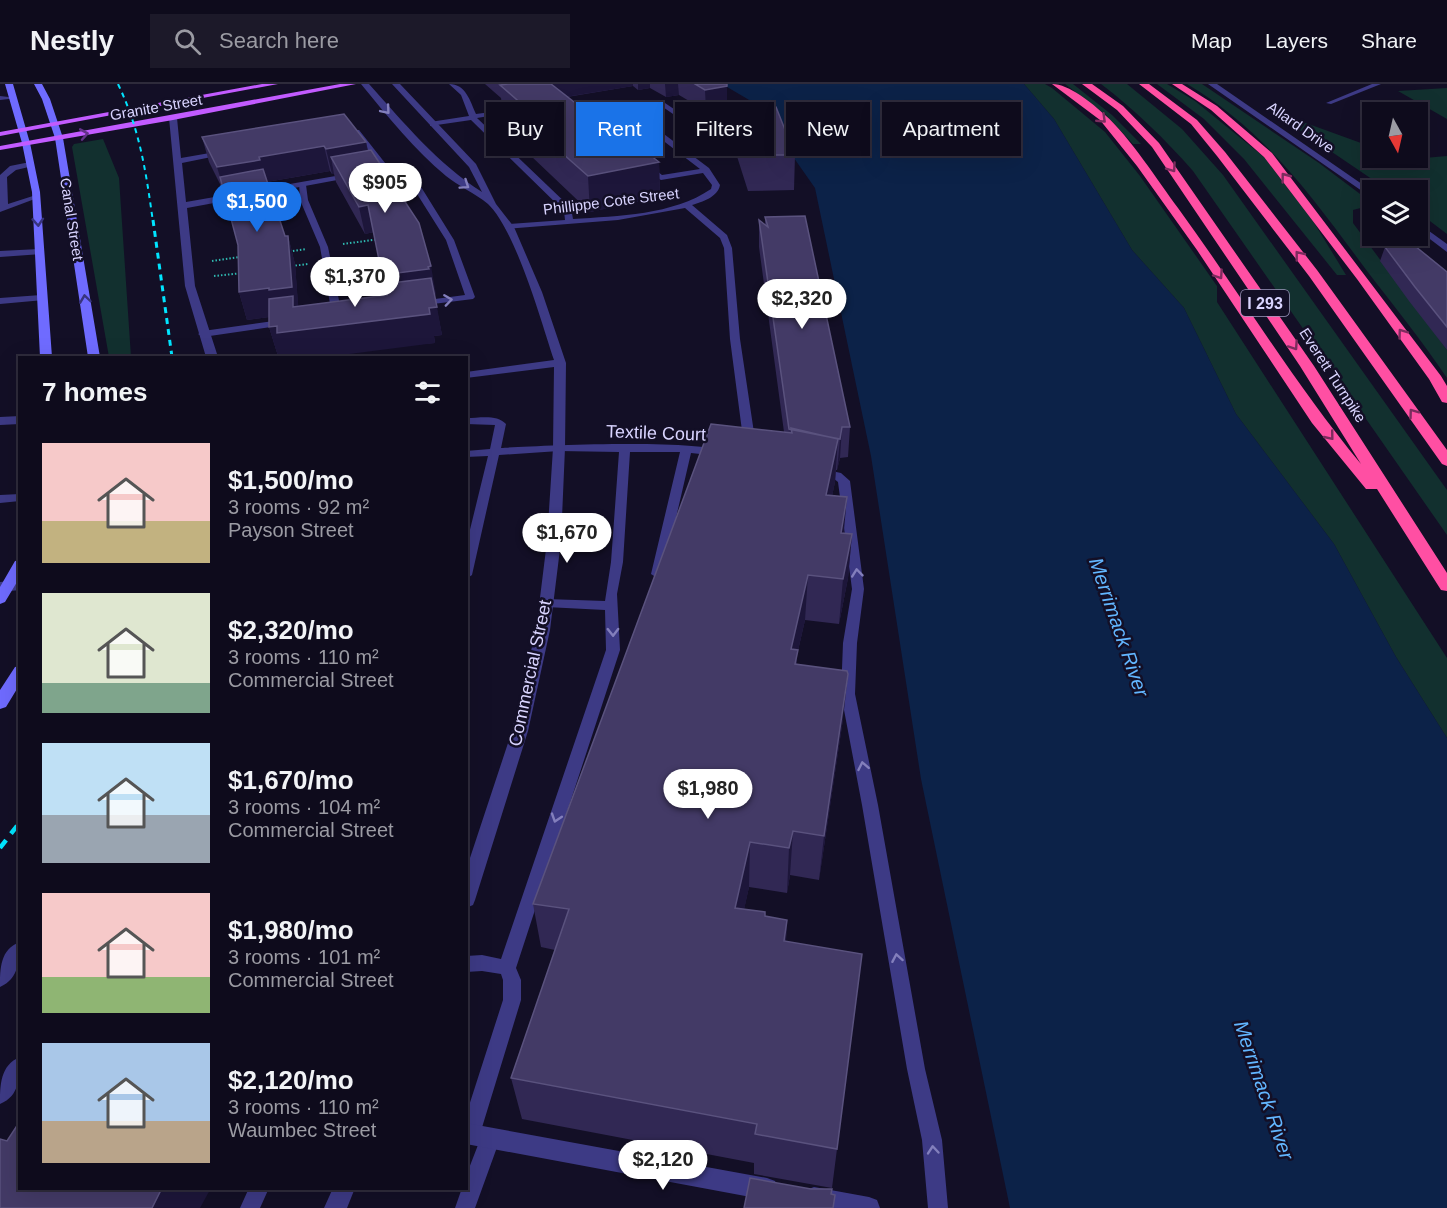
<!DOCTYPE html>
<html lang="en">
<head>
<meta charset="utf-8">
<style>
	body { margin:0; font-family:Arial,sans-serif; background:#1c1929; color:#f1f3f6; height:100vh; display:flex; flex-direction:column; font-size:22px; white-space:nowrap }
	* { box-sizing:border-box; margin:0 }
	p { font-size:20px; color:#9b9ba3 }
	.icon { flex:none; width:33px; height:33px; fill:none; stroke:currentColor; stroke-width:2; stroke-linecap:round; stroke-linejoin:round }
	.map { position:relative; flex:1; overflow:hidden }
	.sheet { position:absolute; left:18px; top:272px; width:450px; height:834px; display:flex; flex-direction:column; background:#0e0b1c; border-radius:0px; box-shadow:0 6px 24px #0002,0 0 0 2px #2e2b3b }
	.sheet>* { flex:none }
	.guide { position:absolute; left:486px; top:18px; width:570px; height:54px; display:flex; gap:12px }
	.needle { width:39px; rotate:172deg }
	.tools { position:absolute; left:1362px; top:18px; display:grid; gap:12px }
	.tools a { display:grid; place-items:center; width:66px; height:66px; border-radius:0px; background:#0e0b1c; box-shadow:0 6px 24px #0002,0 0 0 2px #2e2b3b; font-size:30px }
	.price { position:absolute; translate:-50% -51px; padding:0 14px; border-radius:21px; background:#fff; color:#222; font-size:20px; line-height:39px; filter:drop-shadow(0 2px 3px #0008) }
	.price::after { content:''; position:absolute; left:50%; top:36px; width:18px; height:14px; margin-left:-9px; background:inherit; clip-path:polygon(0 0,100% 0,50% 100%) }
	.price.selected { background:#1a73e8; color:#fff }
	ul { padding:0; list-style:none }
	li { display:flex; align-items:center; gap:18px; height:150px; padding:0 24px }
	li span { display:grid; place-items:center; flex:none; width:168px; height:120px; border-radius:0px; color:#555 }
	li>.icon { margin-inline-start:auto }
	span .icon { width:72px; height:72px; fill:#fffc; stroke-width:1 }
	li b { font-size:26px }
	h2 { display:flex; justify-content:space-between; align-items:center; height:72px; padding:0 24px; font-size:26px }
	.pill { padding:0 21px; border-radius:0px; background:#0e0b1c; box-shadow:0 6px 24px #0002,0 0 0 2px #2e2b3b; font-size:21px; line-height:54px }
	.pill.selected { background:#1a73e8; color:#fff }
	header { display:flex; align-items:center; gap:36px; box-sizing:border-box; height:84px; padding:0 30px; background:#0e0b1c; border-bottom:2px solid #2e2b3b }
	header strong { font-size:28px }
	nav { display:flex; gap:33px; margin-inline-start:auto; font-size:21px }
	.search { width:420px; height:54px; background:#1c1929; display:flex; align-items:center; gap:15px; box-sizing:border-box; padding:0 21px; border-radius:0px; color:#9b9ba3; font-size:22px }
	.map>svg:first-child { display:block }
</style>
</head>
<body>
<header>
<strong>Nestly</strong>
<div class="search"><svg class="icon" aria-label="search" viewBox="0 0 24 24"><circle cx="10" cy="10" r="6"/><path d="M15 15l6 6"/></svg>Search here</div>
<nav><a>Map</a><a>Layers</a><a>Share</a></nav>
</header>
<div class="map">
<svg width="1447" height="1124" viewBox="0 0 1447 1124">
	<rect width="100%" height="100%" fill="#130f26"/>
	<path fill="#12302f" d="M1024,0H1045L1052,4L1105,48L1140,92L1217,202V218L1447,574V654L1396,573L1334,460L1236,330L1184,224L1132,166L1054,35Z
		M1065,0H1073L1112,31L1141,60H1133L1106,31Z
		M1101,0H1127L1182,45L1223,91L1447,406V451L1193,87C1164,54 1135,26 1101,0Z
		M1157,0H1167L1195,17L1264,73L1313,137L1346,191H1337L1244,75L1204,35Z
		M1187,0H1202L1319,79L1372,119V121L1353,126V139L1447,266V294C1422,257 1394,222 1367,187C1313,114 1266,47 1187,0Z
		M1447,4V35L1398,7Z
		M1270,26L1372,63V74L1401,76L1447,72V150L1418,128V106H1388Z
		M103,55L119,94L131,273H109L72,63L74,60Z"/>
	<path fill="#0c2248" d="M722,0H1024L1054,35L1132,166L1184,224L1236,330L1334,460L1396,573L1447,654V1124H1010L921,695L871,372L815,104L756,20Z"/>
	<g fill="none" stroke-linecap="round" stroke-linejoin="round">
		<path stroke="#2fb8b0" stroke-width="2" stroke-dasharray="1.5 2" stroke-linecap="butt" d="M343,160L380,155
			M286,168L306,165
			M212,177L240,173
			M292,182L308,180
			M214,192L243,189"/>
		<path fill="#3d3a85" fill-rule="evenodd" d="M449,0C466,0 470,17 476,30L521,24L519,27L477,34L571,124L573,135C618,132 673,131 711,105L712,101L703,89L661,96L643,85V81H649L662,91L700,85L618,22L556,21L554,18L662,17L723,58L749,53V49L728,28L732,26L756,47V56L689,69L709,84L720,101C718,113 702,118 692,121L727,151L732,164L740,255L756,362L754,364H746L744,362L730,255L724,164L720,154L685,124L618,136L506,145L505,143L509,140L565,136L564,127L471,36L430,42V38L469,32L461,11ZM660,21L715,59L685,66L627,22Z
			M1372,0H1381L1331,20L1326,19Z
			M0,12L17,14L0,16Z
			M353,46H359L389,84L404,85L413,90L454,156L475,213L473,215L417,222V218L420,217L465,211L446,156L407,94L399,89L384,88L353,50Z
			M30,78H33V82L16,86L7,93L8,120L36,111L40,113L0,128V91L10,82Z
			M299,99L306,101L308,116L328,163L342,231L340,233L332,231L320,163L300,116Z
			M39,165L43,168L42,170L0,173V167Z
			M41,211L46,214L44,216L0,220V214Z
			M288,235L291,236V240L203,253L198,250L203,247Z
			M466,334C480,334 497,330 506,340L501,364C533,362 707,354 725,369L719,372L691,369L663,490L657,494L651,490L680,368H630L623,478L617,510L620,566L516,884L521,896V916L480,1050L477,1057L470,1060L466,1058V1031L503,916V896L501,890L482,887L466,888V872L482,871L501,875L606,566L605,526L546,523L540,519L546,515L605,517L611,478L619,368L559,367L499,371L472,491L466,495V462L488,372L466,373V367L490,365L495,341L466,340Z
			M817,384L841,389L850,397L864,505L857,559L855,610L878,721L925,985L942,1056L948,1124H928L922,1056L907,985L862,721L841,610L843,559L852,505L838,398L833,394L813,389V385Z
			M20,410V417L0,419V411Z
			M20,973C20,992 20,1012 0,1020C0,1002 0,981 20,973Z
			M490,1045L497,1048L500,1055L475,1124H455L462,1104H466V1092L483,1048Z
			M249,1104H269L260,1124H240Z"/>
		<path fill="#3d3a85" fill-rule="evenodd" d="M361,0H369C405,40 437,79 482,108L469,83L392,0H400L476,80L496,120L514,143L542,208L566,279L565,364L561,457L550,546L528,647L475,816L473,821L466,824V786L512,647L536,546L547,457L553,364L554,283L466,294V288L554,276C541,237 516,147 488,120C475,109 458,102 446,92C415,66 387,32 361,0Z
			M1208,0H1217L1372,107V114Z
			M173,32L177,34L181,74L227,66L231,69L182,79L186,118L387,83L391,86L187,124L195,202L218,273H206L185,202L169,34Z
			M1418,139L1447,160V168L1418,146Z
			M20,332V340L0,341V333Z
			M20,496V506L0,508V498Z
			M20,858C20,875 19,895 0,903C0,885 0,865 20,858Z
			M466,1039L767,1094L775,1097L778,1105L775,1113L767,1116L466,1060Z
			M814,1103L869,1113L877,1116L880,1124H811L806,1122L803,1114L806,1106Z
			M333,1104H355L347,1124H324Z"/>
		<path fill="#6f6bff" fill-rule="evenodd" d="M5,0H13L30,59L40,108L52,273H40L32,108L22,59Z
			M34,0H42L50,15L63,54L100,273H88L55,54L42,15Z
			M20,476V493L5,518L0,520V503L15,477Z
			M20,582V600L6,623L0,625V606L15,583Z"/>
		<path fill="#c25bff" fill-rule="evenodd" d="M262,0H278L0,52V48Z
			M340,0H356L173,36L0,66V62Z"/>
		<path fill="#ff4fa3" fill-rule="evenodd" d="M1052,0C1069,0 1092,19 1105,31C1130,53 1158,97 1178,124C1240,209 1294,299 1361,380L1300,282L1152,63L1117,26L1082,0H1092L1123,22L1159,59L1314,282L1447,489V507L1441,506L1377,405H1366L1312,339L1197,166L1137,82L1100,36Z
			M1139,0H1149L1197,36L1225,68L1317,186L1447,366V382L1442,380L1309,192L1217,72L1191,40Z
			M1172,0H1182L1217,22L1272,69L1441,292L1447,302V319L1442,318L1429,295L1357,195L1264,73L1211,26Z"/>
		<path stroke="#00e5ff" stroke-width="2" stroke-dasharray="5 4.5" stroke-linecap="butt" d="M118,0C140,46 146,88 153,138"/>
		<path stroke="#00e5ff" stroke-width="3" stroke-dasharray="6 5" stroke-linecap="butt" d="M153,136L172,273"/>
		<path stroke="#00e5ff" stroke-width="4.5" stroke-dasharray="10 8" stroke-linecap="butt" d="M0,764L20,738"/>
	</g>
	<path fill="#312854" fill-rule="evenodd" d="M485,0H727V22L706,27L679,11L666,13L650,4L638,6L633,2L567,13L587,28L659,78L660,113L590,128L531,72L529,57L504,34L501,14Z
		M734,29L795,71L794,106L748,107L734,63Z
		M202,53L366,58L368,66L436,210L434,211L442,251L434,252L435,259L278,272L269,243V233L247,236L239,208L238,161L223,106L209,78ZM330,87L332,90H334L336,98L365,150L374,148L387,212L298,222L295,180L288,152H285L267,98Z
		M765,133L850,343L848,373L840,374L837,386H836L835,398L832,412L844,449L852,450L848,494L839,540L805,536L797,571V580L843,635L819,796L790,791L787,809L749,803L744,825L765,828V832L787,836L786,857L837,1065L832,1104L754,1090V1079L522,1035L511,994L555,866L541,863L533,820L784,348L759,163V136L765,141Z
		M1385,163L1447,188V266L1409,217L1380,177Z"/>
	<path fill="#1d163a" d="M517,0H633V2L522,20Z
		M638,0H650V4L638,6Z
		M665,0H678L679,11L666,13Z
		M727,2V22L706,27L705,6Z
		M366,58L371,83L331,73L334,90H332L326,65Z
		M324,62L330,87L266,98L225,109L217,83L259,73Z
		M659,78L660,113L590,128L588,92Z
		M368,121L374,148L365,150L359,123Z
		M288,152L295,180L299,231L437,223L442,251L434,252L435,259L326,273H284V271L278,272L269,243L277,232L247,236L239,208Z
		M431,182L436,210L388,219L382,191Z
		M842,343L840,374L837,386L840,355Z
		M838,355L835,398L823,455L826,411Z
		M847,413L843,457L841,449Z
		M852,450L848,494L839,540L843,495Z
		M808,491L805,536L797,571L795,611L791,565Z
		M848,590L843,635L819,796L824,752Z
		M793,747L790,791L787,809L789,764Z
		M750,758L749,803L735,868V824Z
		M787,836L784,879V857Z
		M162,1104H211L200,1124H152Z"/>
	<path fill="#433a66" stroke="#5a527e" stroke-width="1.5" d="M508,0H551L587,28L593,27L659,78L588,92L527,38L540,36L500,1Z
		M695,0H727V2L705,6Z
		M776,23L795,71H748L734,29Z
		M344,30L366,58L326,65L324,62L259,73L260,76L217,83L202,53Z
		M371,66L419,139L431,182L428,183L429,185L382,191L368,121L359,123L331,73Z
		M263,85L285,152H288L292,203L269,206V204L239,208L238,161L220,93Z
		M805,132L850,343H842L840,355L789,345L759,136L768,143L765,133Z
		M1415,162L1447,188V243L1415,203L1385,163Z
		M431,194L437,223L429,224L430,230L277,249V242L269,243V215L293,212V223L387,211L384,200Z
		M711,340L792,349L791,344L838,355L826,411L847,413L841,449L852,450L843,495L808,491L791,565L798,566L795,580L847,587L848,590L824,752L793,747L789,764L750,758L735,824L765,828V832L787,836L784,857L862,870L837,1065L755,1050L757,1040L511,994L569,825L533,820Z
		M20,1037V1104H162L152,1124H0V1055L7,1057Z
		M750,1094L811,1105H832L831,1110L835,1111L833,1124H744Z"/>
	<defs><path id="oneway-chevron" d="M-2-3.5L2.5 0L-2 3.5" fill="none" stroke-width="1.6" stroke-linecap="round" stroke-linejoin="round" transform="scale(1.5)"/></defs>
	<g stroke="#837fbc">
		<use href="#oneway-chevron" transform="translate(386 26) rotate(50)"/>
		<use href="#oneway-chevron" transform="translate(465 101) rotate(34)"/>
		<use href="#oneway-chevron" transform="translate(448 216) rotate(-8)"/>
		<use href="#oneway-chevron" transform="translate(857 489) rotate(-96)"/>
		<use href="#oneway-chevron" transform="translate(613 548) rotate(89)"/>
		<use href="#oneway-chevron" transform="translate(863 682) rotate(-101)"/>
		<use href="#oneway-chevron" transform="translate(556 734) rotate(108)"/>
		<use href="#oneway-chevron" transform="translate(897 874) rotate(-100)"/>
		<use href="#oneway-chevron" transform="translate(933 1066) rotate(-95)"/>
	</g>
	<g stroke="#7d2c5e">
		<use href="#oneway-chevron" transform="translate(1102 35) rotate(44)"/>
		<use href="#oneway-chevron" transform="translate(1172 84) rotate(55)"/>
		<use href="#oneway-chevron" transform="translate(1285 93) rotate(-127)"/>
		<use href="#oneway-chevron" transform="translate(1299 171) rotate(-128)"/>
		<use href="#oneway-chevron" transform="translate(1219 191) rotate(56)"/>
		<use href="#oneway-chevron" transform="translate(1402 249) rotate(-126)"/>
		<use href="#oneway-chevron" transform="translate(1294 262) rotate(56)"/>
		<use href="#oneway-chevron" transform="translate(1413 329) rotate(-126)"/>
		<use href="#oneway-chevron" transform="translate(1330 352) rotate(51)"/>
	</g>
	<use stroke="#623188" href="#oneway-chevron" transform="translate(84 50) rotate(-10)"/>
	<g stroke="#38347d">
		<use href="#oneway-chevron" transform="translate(38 138) rotate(86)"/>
		<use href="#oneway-chevron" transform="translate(85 215) rotate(-98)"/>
	</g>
	<g text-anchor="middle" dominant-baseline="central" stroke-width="5" stroke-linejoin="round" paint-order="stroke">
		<g font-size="15" fill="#d9d4ff" stroke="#130f26">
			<text transform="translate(156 23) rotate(-10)">Granite Street</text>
			<text transform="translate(1301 43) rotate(35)">Allard Drive</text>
			<text transform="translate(611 117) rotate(-7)">Phillippe Cote Street</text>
			<text transform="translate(72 135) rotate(81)">Canal Street</text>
			<text transform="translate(1333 291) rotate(57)">Everett Turnpike</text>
		</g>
		<rect fill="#130f26" stroke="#9e99be" stroke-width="1.5" x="1241" y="206" width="48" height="26" rx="4.5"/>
		<g font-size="16" font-weight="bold" fill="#d9d4ff">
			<text x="1265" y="219">I 293</text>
		</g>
		<g font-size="18" fill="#d9d4ff" stroke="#130f26">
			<text transform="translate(656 349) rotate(2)">Textile Court</text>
			<text transform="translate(530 589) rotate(-78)">Commercial Street</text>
		</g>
		<g font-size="20" font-style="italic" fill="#62b6ff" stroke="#130f26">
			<text transform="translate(1119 543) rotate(71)">Merrimack River</text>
			<text transform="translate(1264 1006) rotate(71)">Merrimack River</text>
		</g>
	</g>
</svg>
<div class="tools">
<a><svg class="needle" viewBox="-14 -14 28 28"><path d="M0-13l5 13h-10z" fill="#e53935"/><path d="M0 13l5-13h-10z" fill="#9b9ba3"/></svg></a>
<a><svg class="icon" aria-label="layers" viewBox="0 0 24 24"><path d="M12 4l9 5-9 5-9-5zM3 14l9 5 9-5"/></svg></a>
</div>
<b class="price" style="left:385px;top:130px">$905</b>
<b class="price selected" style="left:257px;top:149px">$1,500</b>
<b class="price" style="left:355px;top:224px">$1,370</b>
<b class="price" style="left:802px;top:246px">$2,320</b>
<b class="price" style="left:567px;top:480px">$1,670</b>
<b class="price" style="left:708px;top:736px">$1,980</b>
<b class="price" style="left:663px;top:1107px">$2,120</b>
<div class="guide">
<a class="pill">Buy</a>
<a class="pill selected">Rent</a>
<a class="pill">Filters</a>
<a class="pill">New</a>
<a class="pill">Apartment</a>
</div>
<section class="sheet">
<h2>7 homes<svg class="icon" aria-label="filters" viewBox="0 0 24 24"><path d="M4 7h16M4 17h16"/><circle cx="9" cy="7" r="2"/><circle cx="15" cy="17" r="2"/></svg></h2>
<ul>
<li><span style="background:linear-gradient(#f6c9c9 65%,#c2b280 0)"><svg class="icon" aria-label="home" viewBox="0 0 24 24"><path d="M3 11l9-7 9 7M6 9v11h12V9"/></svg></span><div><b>$1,500/mo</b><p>3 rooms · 92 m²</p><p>Payson Street</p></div></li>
<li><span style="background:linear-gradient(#dfe7d0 75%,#7fa58c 0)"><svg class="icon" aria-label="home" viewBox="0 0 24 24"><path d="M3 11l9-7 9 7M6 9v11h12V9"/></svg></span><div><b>$2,320/mo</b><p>3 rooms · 110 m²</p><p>Commercial Street</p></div></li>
<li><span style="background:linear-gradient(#bfe0f5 60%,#9aa5b1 0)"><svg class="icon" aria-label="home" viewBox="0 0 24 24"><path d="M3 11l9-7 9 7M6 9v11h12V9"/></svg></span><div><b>$1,670/mo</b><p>3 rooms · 104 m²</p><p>Commercial Street</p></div></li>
<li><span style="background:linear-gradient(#f6c9c9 70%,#8fb573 0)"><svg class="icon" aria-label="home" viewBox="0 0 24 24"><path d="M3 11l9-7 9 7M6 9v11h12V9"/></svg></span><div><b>$1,980/mo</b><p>3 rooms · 101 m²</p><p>Commercial Street</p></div></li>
<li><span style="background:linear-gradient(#a9c7e8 65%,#b9a48a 0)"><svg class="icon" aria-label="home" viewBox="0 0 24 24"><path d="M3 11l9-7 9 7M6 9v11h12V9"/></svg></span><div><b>$2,120/mo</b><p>3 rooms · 110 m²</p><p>Waumbec Street</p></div></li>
</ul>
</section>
</div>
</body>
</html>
